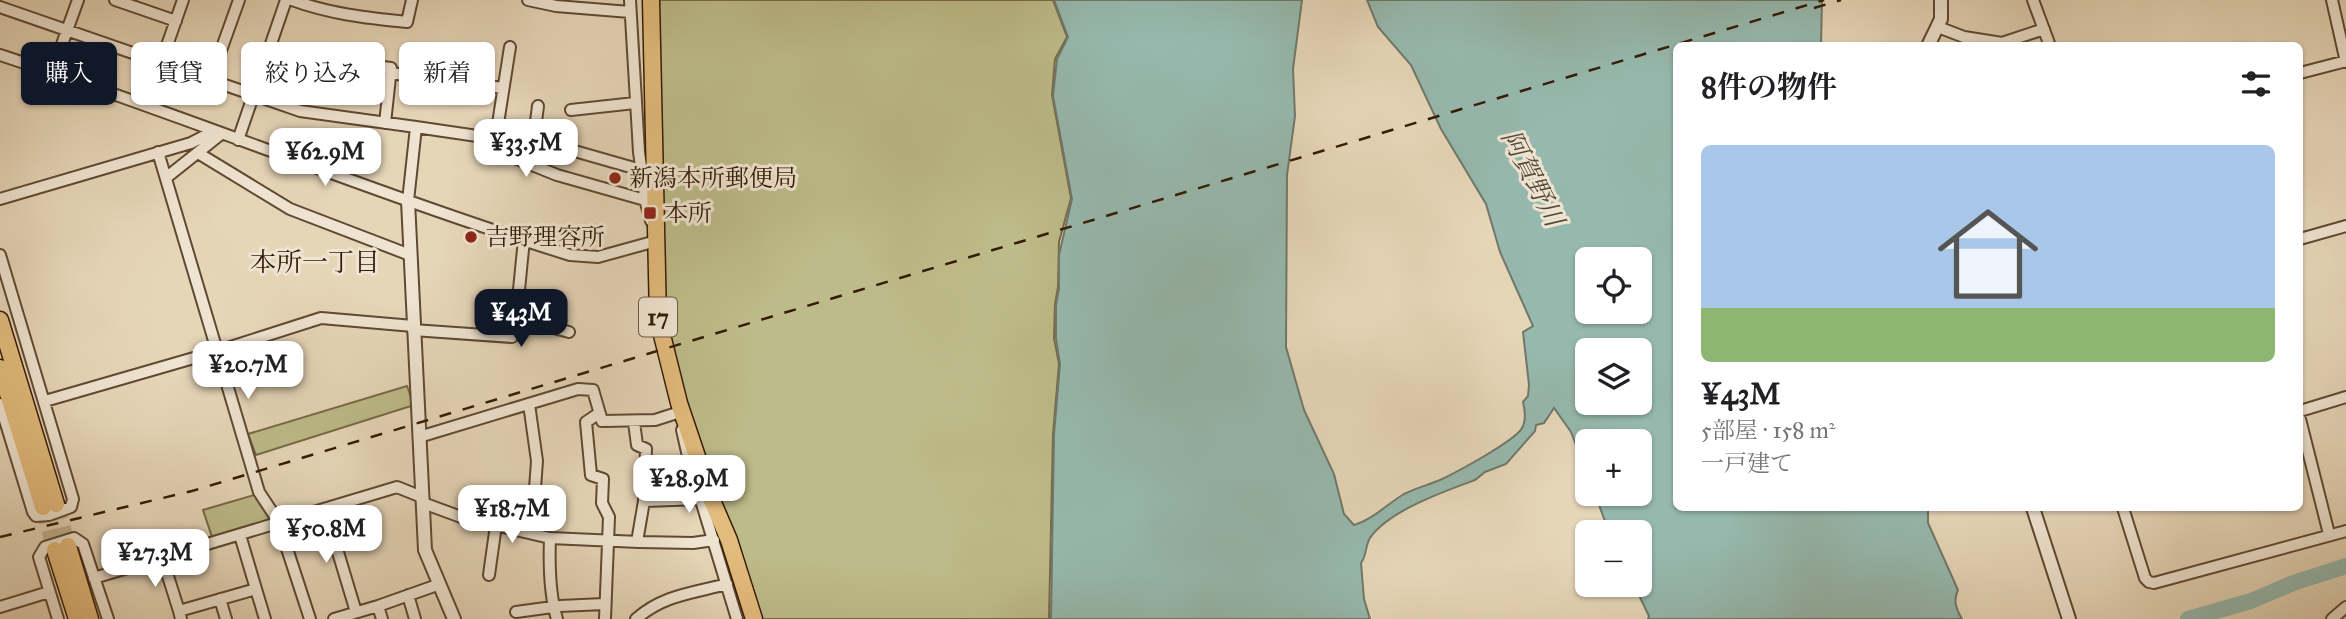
<!DOCTYPE html>
<html lang="ja">
<head>
<meta charset="utf-8">
<style>
	body { margin:0; font-family:"IM FELL Great Primer","Noto Serif JP",serif; background:#f6f6f6; color:#202124; height:100vh; display:flex; flex-direction:column; font-size:26px; white-space:nowrap }
	* { box-sizing:border-box; margin:0 }
	p { font-size:23px; color:#757577 }
	.icon { flex:none; width:38px; height:38px; fill:none; stroke:currentColor; stroke-width:2; stroke-linecap:round; stroke-linejoin:round }
	.map { position:relative; flex:1; overflow:hidden }
	.details { position:absolute; left:1673px; top:42px; width:630px; height:469px; display:flex; flex-direction:column; background:#fff; border-radius:10px; box-shadow:0 2px 5px #0004 }
	.details>* { flex:none }
	.top-card { position:absolute; left:21px; top:42px; width:665px; height:63px; display:flex; gap:14px }
	.tools { position:absolute; left:1575px; top:247px; display:grid; gap:14px }
	.tools a { display:grid; place-items:center; width:77px; height:77px; border-radius:10px; background:#fff; box-shadow:0 2px 5px #0004; font-size:35px }
	.price { position:absolute; translate:-50% -60px; padding:0 16px; border-radius:14px; background:#fff; color:#222; font-size:23px; line-height:46px; filter:drop-shadow(0 2px 4px #0008) }
	.price::after { content:''; position:absolute; left:50%; top:42px; width:21px; height:16px; margin-left:-10px; background:inherit; clip-path:polygon(0 0,100% 0,50% 100%) }
	.price.selected { background:#111827; color:#fff }
	ul { padding:0; list-style:none }
	li { display:grid; align-content:center; gap:14px; height:371px; padding:0 28px }
	li span { display:grid; place-items:center; height:217px; border-radius:10px; color:#555 }
	li>.icon { margin-inline-start:auto }
	span .icon { width:126px; height:126px; fill:#fffc; stroke-width:1 }
	li b { font-size:30px }
	h2 { display:flex; justify-content:space-between; align-items:center; height:84px; padding:0 28px; font-size:30px }
	.pill { padding:0 24px; border-radius:10px; background:#fff; box-shadow:0 2px 5px #0004; font-size:24px; line-height:63px }
	.pill.selected { background:#111827; color:#fff }
	.map>svg:first-child { display:block }
</style>
</head>
<body>
<div class="map">
<svg width="2346" height="619" viewBox="0 0 2346 619">
	<rect width="100%" height="100%" fill="#e6d6b8"/>
	<filter id="stains"><feTurbulence type="fractalNoise" baseFrequency=".00286" numOctaves="4"/><feColorMatrix values="0 0 0 0 .2 0 0 0 0 .09 0 0 0 0 .02 0 0 0 .5 -.17"/></filter>
	<radialGradient id="worn" r=".72"><stop offset=".6" stop-color="#630" stop-opacity="0"/><stop offset="1" stop-color="#630" stop-opacity=".3"/></radialGradient>
	<path fill="#bdbb89" stroke="#786a48" stroke-width="2" d="M655,0H1053L1067,37L1055,59L1052,95L1071,198L1059,242L1058,287L1055,304L1054,338L1059,364L1053,434L1049,619H755L686,416L663,320Z
		M407,386L411,397V406L256,455L248,434Z
		M258,494L271,514L269,521L212,537L203,510Z"/>
	<path fill="#96b9ae" stroke="#6f796b" stroke-width="2" fill-rule="evenodd" d="M1054,0H1302L1293,69L1295,116L1287,175L1286,347L1304,410L1334,474L1344,514L1354,525C1374,519 1387,504 1404,494C1416,488 1428,485 1440,480C1455,473 1515,441 1522,428C1526,421 1525,410 1523,402L1528,396L1529,385L1523,332L1533,326L1500,252L1486,204L1441,129L1411,65L1378,27L1367,0H1822L1821,45L1676,46V508H1928V523L1958,590C1953,600 1956,609 1962,619H1648L1649,616L1634,585L1640,584V532H1609L1595,494H1640V441H1587V474L1571,432L1554,408L1544,423L1536,425L1535,431L1506,464L1485,472L1475,480C1445,491 1388,511 1370,538C1365,546 1367,555 1361,563L1364,599L1370,619H1051L1054,434L1060,364L1056,339V305L1059,289V255L1072,199L1053,96L1057,59L1068,37ZM1587,259H1640V312H1587ZM1587,350H1640V402H1587Z"/>
	<g fill="none" stroke-linecap="round" stroke-linejoin="round">
		<path stroke="#96b9ae" stroke-width="16" d="M2188,619L2251,601L2293,583L2346,566"/>
		<path stroke="#c2b094" stroke-width="16" stroke-dasharray="16 8" stroke-linecap="butt" d="M56,504L68,546
			M43,507L55,550"/>
		<g stroke="#604932" stroke-width="14">
			<path id="minor" d="M115,0L176,21
				M292,0C330,14 367,18 407,22L412,0
				M528,0L556,6L630,12
				M630,0L639,152L646,203L651,221
				M2033,0L2050,46
				M2332,0L2346,62
				M0,7L300,111L416,127L408,201
				M1938,27L1964,37L2002,43L2044,29
				M0,55C191,118 378,195 570,255L598,257L656,241L655,237
				M309,58L391,68L385,123
				M52,72L78,0
				M390,73L503,88
				M2300,73L2346,61
				M210,81L239,0
				M146,105L183,0
				M571,110L635,103
				M498,125L528,130L535,129L538,106
				M416,127L484,137L490,148L557,175L645,200
				M535,129L536,140L641,170
				M238,140L286,0
				M494,149L510,47
				M158,152L259,492L278,521L310,619
				M198,153L290,209L410,255
				M167,177L221,134
				M0,199L191,143L214,131
				M2300,239L2346,226
				M0,255L73,499L71,507L49,515L36,516L33,512L0,404
				M516,318L569,332
				M413,330L512,337C519,305 520,273 524,241
				M45,401L218,351L321,318L413,326
				M2300,411L2346,397
				M598,414L586,422L591,475L603,479L602,503L609,517L605,619
				M2300,419L2329,534
				M634,422L637,445L646,449L644,501L637,542
				M682,430L689,461L737,619
				M419,437L578,389L593,390L602,421L655,420L680,412
				M644,501L701,499
				M423,503L461,517L550,538L639,542L693,543L714,540
				M2123,508L2145,578L2149,582L2154,583L2346,531
				M325,509L356,612
				M518,530L520,506L534,502L537,461L529,404
				M240,535L256,589
				M550,538C549,564 549,593 557,619
				M162,557L179,611
				M489,575L496,525
				M94,578L397,487L422,497
				M408,595L415,619
				M220,599L226,619
				M378,606L440,584
				M0,607L49,592
				M516,612L560,606L604,604
				M58,619L39,557L45,547L74,538L83,544L108,619
				M181,619L179,611L256,589L265,619
				M334,619L378,606L382,619
				M636,619C663,595 693,593 727,584
				M2332,619L2346,607"/>
		</g>
		<g stroke="#604932" stroke-width="16">
			<path id="tertiary" d="M1928,46L1941,19V0
				M408,201L425,550L454,619
				M2033,508L2069,619"/>
		</g>
		<g stroke="#341a06" stroke-width="19">
			<path id="primary" d="M651,0L658,319L679,403L711,498L729,540L754,619
				M0,320L56,504
				M0,368L43,507
				M68,546L90,619
				M55,550L77,619"/>
		</g>
		<use href="#minor" stroke="#efe4d1" stroke-width="10"/>
		<use href="#tertiary" stroke="#efe4d1" stroke-width="12"/>
		<use href="#primary" stroke="#e3bb7c" stroke-width="16"/>
		<path stroke="#341a06" stroke-width="2.5" stroke-dasharray="12 12" stroke-linecap="butt" d="M1814,8L1841,0
			M0,537L192,491L1824,0"/>
	</g>
	<g fill="#8f2418" stroke="#efe4d1" stroke-width="2.5">
		<circle cx="615" cy="178" r="7"/>
		<rect x="643" y="206" width="14" height="14" rx="3.5"/>
		<circle cx="471" cy="237" r="7"/>
	</g>
	<g text-anchor="middle" dominant-baseline="central" stroke-width="6" stroke-linejoin="round" paint-order="stroke">
		<rect fill="#efe4d1" stroke="#6c5743" stroke-width="2" x="639" y="297.5" width="38" height="39" rx="5"/>
		<g font-size="23" font-weight="bold" fill="#341a06">
			<text x="658" y="317">17</text>
		</g>
		<g font-size="24" fill="#341a06" stroke="#efe4d1" text-anchor="start">
			<text x="629" y="178">新潟本所郵便局</text>
			<text x="664" y="213">本所</text>
			<text x="485" y="237">吉野理容所</text>
		</g>
		<g font-size="26" font-style="italic" fill="#514a38" stroke="#efe4d1">
			<text transform="translate(1533 178) rotate(63)">阿賀野川</text>
		</g>
		<g font-size="26" fill="#341a06" stroke="#efe4d1">
			<text x="315" y="262">本所一丁目</text>
		</g>
	</g>
	<rect width="100%" height="100%" filter="url(#stains)"/>
	<rect width="100%" height="100%" fill="url(#worn)"/>
</svg>
<div class="tools">
<a><svg class="icon" aria-label="locate" viewBox="0 0 24 24"><circle cx="12" cy="12" r="6"/><path d="M12 2v4M12 18v4M2 12h4M18 12h4"/></svg></a>
<a><svg class="icon" aria-label="layers" viewBox="0 0 24 24"><path d="M12 4l9 5-9 5-9-5zM3 14l9 5 9-5"/></svg></a>
<a>+</a>
<a>−</a>
</div>
<b class="price" style="left:526px;top:179px">¥33.5M</b>
<b class="price" style="left:325px;top:188px">¥62.9M</b>
<b class="price selected" style="left:521px;top:349px">¥43M</b>
<b class="price" style="left:248px;top:401px">¥20.7M</b>
<b class="price" style="left:689px;top:515px">¥28.9M</b>
<b class="price" style="left:512px;top:545px">¥18.7M</b>
<b class="price" style="left:326px;top:565px">¥50.8M</b>
<b class="price" style="left:155px;top:589px">¥27.3M</b>
<div class="top-card">
<a class="pill selected">購入</a>
<a class="pill">賃貸</a>
<a class="pill">絞り込み</a>
<a class="pill">新着</a>
</div>
<section class="details">
<h2>8件の物件<svg class="icon" aria-label="filters" viewBox="0 0 24 24"><path d="M4 7h16M4 17h16"/><circle cx="9" cy="7" r="2"/><circle cx="15" cy="17" r="2"/></svg></h2>
<ul>
<li><span style="background:linear-gradient(#a9c7e8 75%,#8fb573 0)"><svg class="icon" aria-label="home" viewBox="0 0 24 24"><path d="M3 11l9-7 9 7M6 9v11h12V9"/></svg></span><div><b>¥43M</b><p>5部屋 · 158 m²</p><p>一戸建て</p></div></li>
</ul>
</section>
</div>
</body>
</html>
